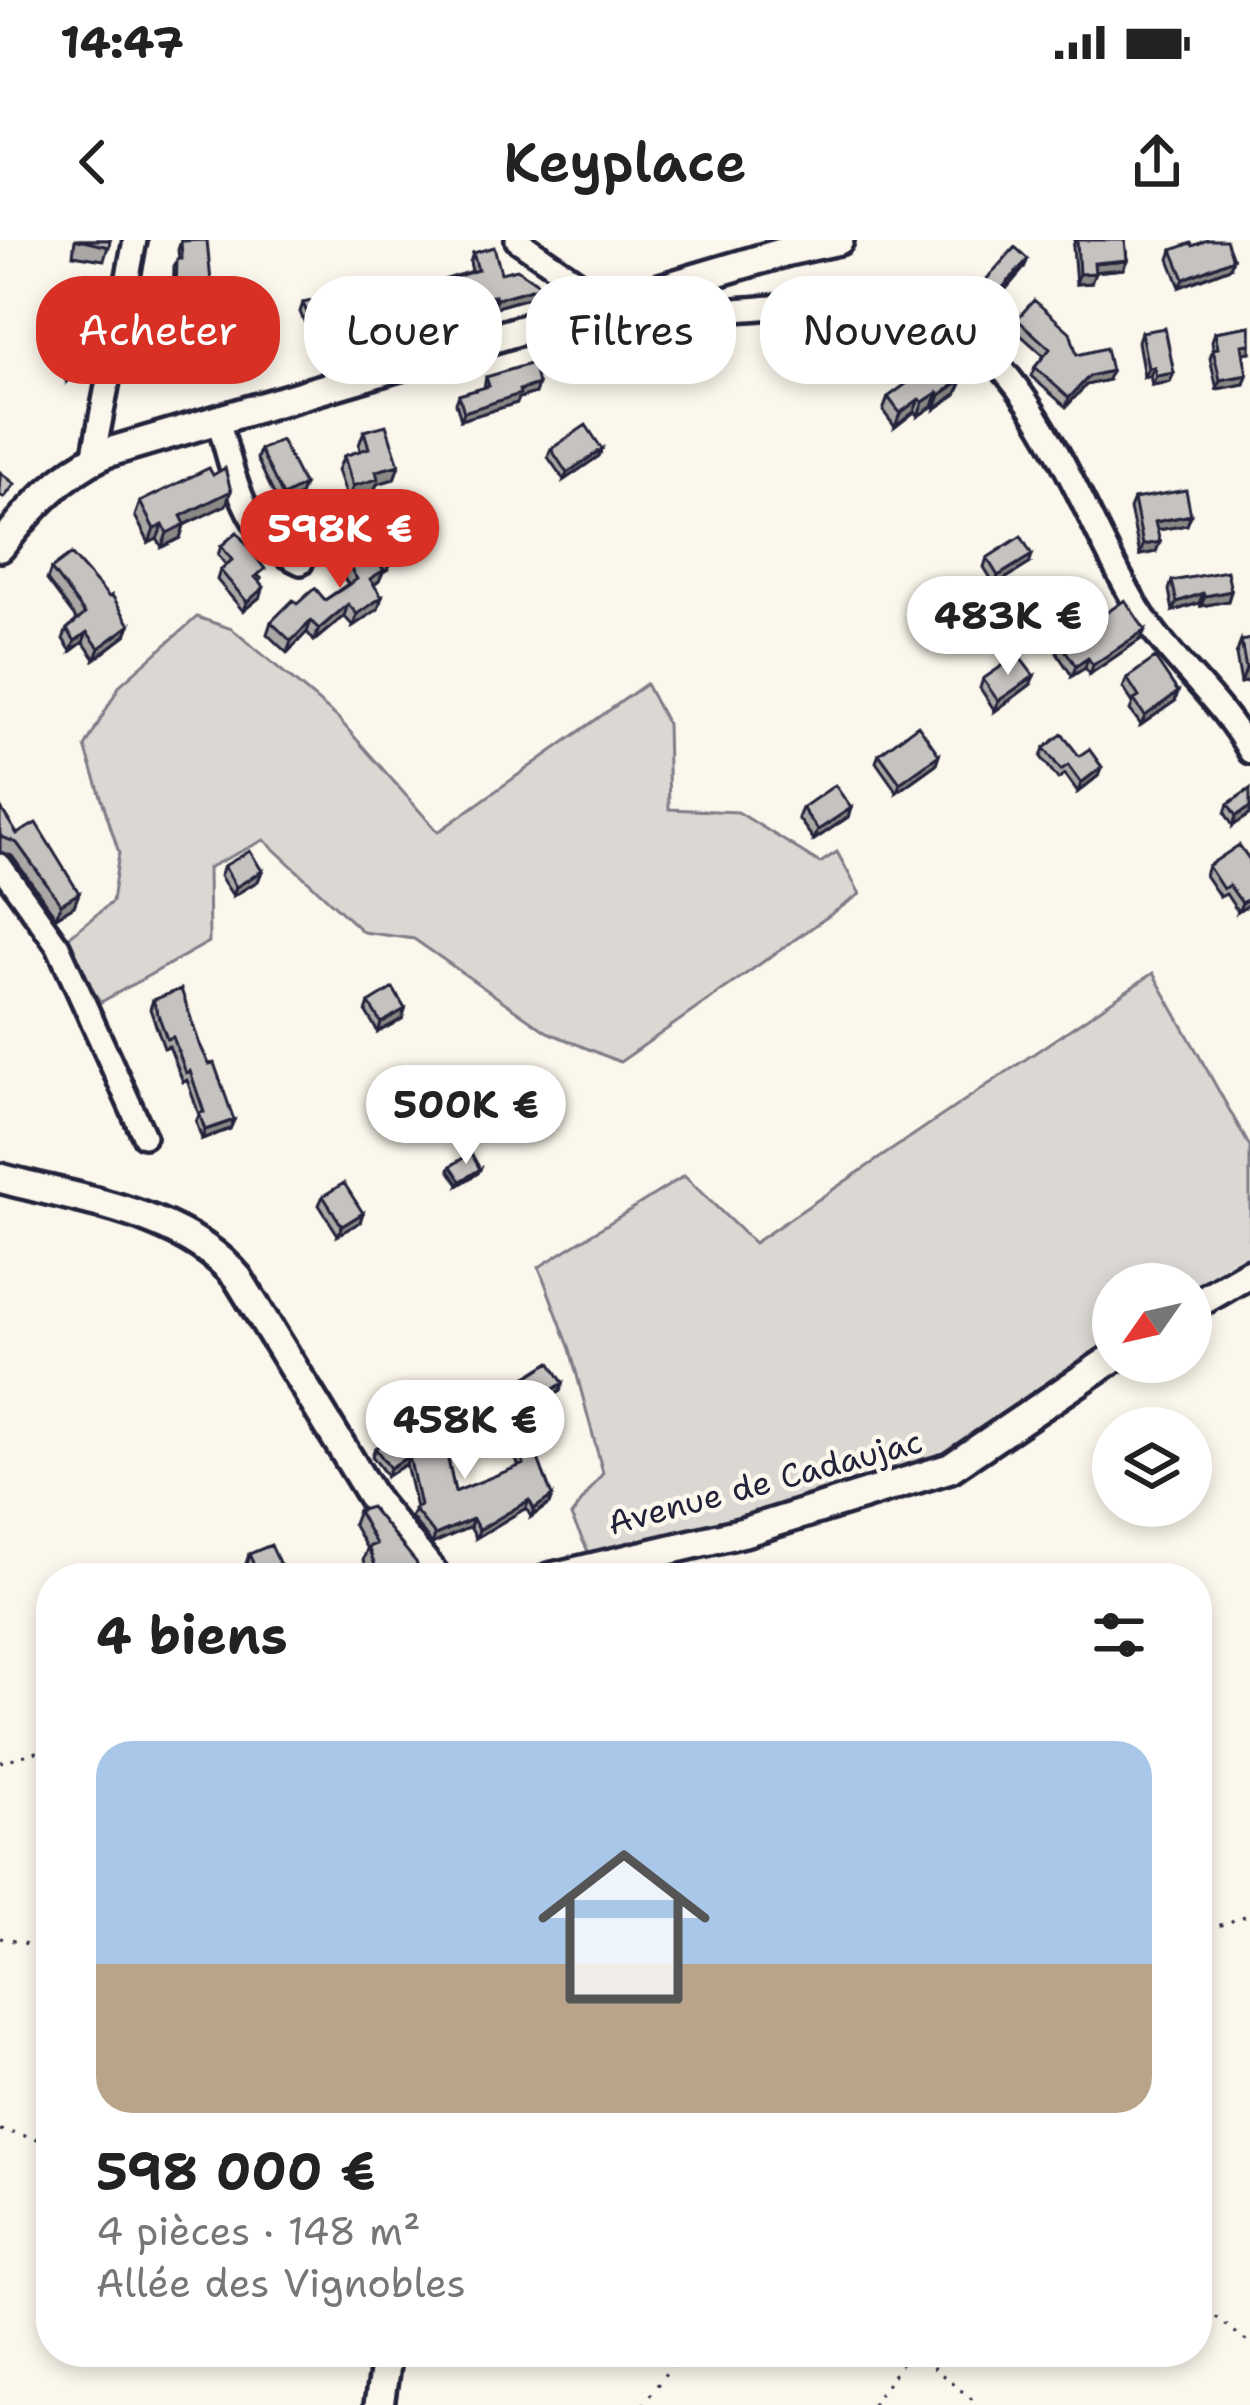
<!DOCTYPE html>
<html lang="fr">
<head>
<meta charset="utf-8">
<style>
	body { margin:0; font-family:"Shantell Sans",sans-serif; background:#f6f6f6; color:#222; height:100vh; display:flex; flex-direction:column; font-size:45px; white-space:nowrap }
	* { box-sizing:border-box; margin:0 }
	p { font-size:39px; color:#767676 }
	.icon { flex:none; width:66px; height:66px; fill:none; stroke:currentColor; stroke-width:2; stroke-linecap:round; stroke-linejoin:round }
	.map { position:relative; flex:1; overflow:hidden }
	.drawer { position:absolute; left:36px; top:1323px; width:1176px; height:804px; display:flex; flex-direction:column; background:#fff; border-radius:48px; box-shadow:0 6px 18px #0003 }
	.drawer>* { flex:none }
	.banner { position:absolute; left:36px; top:36px; width:1179px; height:108px; display:flex; gap:24px }
	.needle { width:78px; rotate:236deg }
	.tools { position:absolute; left:1092px; top:1023px; display:grid; gap:24px }
	.tools a { display:grid; place-items:center; width:120px; height:120px; border-radius:50%; background:#fff; box-shadow:0 6px 18px #0003; font-size:60px }
	.price { position:absolute; translate:-50% -102px; padding:0 27px; border-radius:42px; background:#fff; color:#222; font-size:39px; line-height:78px; filter:drop-shadow(0 3px 6px #0008) }
	.price::after { content:''; position:absolute; left:50%; top:72px; width:36px; height:27px; margin-left:-18px; background:inherit; clip-path:polygon(0 0,100% 0,50% 100%) }
	.price.selected { background:#d93025; color:#fff }
	ul { padding:0; list-style:none }
	li { display:grid; align-content:center; gap:24px; height:636px; padding:0 60px }
	li+li { border-top:3px solid #e0e0e0 }
	li span { display:grid; place-items:center; height:372px; border-radius:36px; color:#555 }
	li>.icon { margin-inline-start:auto }
	span .icon { width:216px; height:216px; fill:#fffc; stroke-width:1 }
	li b { font-size:51px }
	h2 { display:flex; justify-content:space-between; align-items:center; height:144px; padding:0 60px; font-size:51px }
	.tag { padding:0 42px; border-radius:48px; background:#fff; box-shadow:0 6px 18px #0003; font-size:42px; line-height:108px }
	.tag.selected { background:#d93025; color:#fff }
	.status { display:flex; justify-content:space-between; align-items:center; height:84px; padding:0 60px; background:#fff; direction:ltr }
	.status svg { height:33px; fill:currentColor }
	header { display:flex; justify-content:space-between; align-items:center; height:156px; padding:0 60px; background:#fff; font-size:54px; font-weight:600 }
	.map>svg:first-child { display:block }
</style>
</head>
<body>
<div class="status"><b>14:47</b><svg viewBox="0 0 49 12"><path d="M0 12V9h3v3zM5 12V6h3v6zM10 12V3h3v9zM15 12V0h3v12zM26 1h20v11H26zM47 4h2v5h-2z"/></svg></div>
<header><svg class="icon" aria-label="back" viewBox="0 0 24 24"><path d="M15 5l-7 7 7 7"/></svg>Keyplace<svg class="icon" aria-label="share" viewBox="0 0 24 24"><path d="M12 15V3M7 8l5-5 5 5M5 13v7h14v-7"/></svg></header>
<div class="map">
<svg width="1250" height="2165" viewBox="0 0 1250 2165">
	<rect width="100%" height="100%" fill="#fbf7ec"/>
	<filter id="ink" filterUnits="userSpaceOnUse"><feTurbulence type="fractalNoise" baseFrequency=".00833" numOctaves="2"/><feDisplacementMap in="SourceGraphic" scale="24" xChannelSelector="R" yChannelSelector="G"/><feConvolveMatrix kernelMatrix="1 2 1 2 8 2 1 2 1" color-interpolation-filters="sRGB"/></filter>
	<g filter="url(#ink)">
		<path fill="#dbd8d3" stroke="#7e7d87" stroke-width="3" d="M197,377L232,389L337,477L438,592L646,444L667,484L669,569L738,572L820,623L837,612L860,654L620,822L547,792L414,699L363,692L264,600L208,628L209,702L101,762L58,706L112,662L119,613L85,507L120,445Z
			M1153,733L1250,907V1039L1191,1073V1044H1113V1119L921,1232L595,1326L571,1276L603,1233L570,1109L539,1027L684,936L754,1003Z"/>
		<g fill="none" stroke-linecap="round" stroke-linejoin="round">
			<g stroke="#22223b" stroke-width="30">
				<path id="street" d="M517,0L592,52L601,69
					M668,48C671,56 675,65 683,69C701,77 728,70 747,69C802,65 887,52 938,77C1037,125 1083,279 1138,368C1170,420 1220,458 1250,512
					M218,180C234,234 244,299 301,323
					M93,219L135,0
					M0,625L58,706L144,896"/>
			</g>
			<g stroke="#22223b" stroke-width="36">
				<path id="secondary" d="M0,307C31,268 59,235 106,213L788,11L839,0
					M0,938C78,960 184,972 238,1038L376,1263L437,1338
					M1191,1067L1250,1033
					M549,1338L744,1292L950,1228L1113,1118
					M379,2165L387,2112"/>
			</g>
			<path stroke="#22223b" stroke-width="3" stroke-dasharray="3 9" stroke-linecap="butt" d="M0,1522L51,1508
				M1197,1694L1250,1674
				M0,1698L51,1709
				M0,1890L51,1902
				M1197,2062L1250,2104
				M914,2112L979,2165
				M643,2165L681,2112
				M872,2165L910,2112"/>
			<use href="#street" stroke="#fbf7ec" stroke-width="21"/>
			<use href="#secondary" stroke="#fbf7ec" stroke-width="27"/>
		</g>
		<path fill="#aaa7a5" stroke="#22223b" stroke-width="3" d="M75,0H110L104,20L73,15Z
			M1075,0H1125L1127,20L1123,29L1095,32L1091,43L1076,44L1073,7Z
			M181,1L209,60L173,62L174,27L179,19L178,10Z
			M1172,10L1230,28L1180,47L1169,19Z
			M473,13L501,33L538,55L493,68L492,64L347,104L345,111L320,118L300,72L303,63L384,59L472,31L470,22Z
			M1024,28L987,71L973,60L977,50Z
			M1017,79L1077,115L1108,140L1086,145L1066,167L1031,136L1035,127L1044,116L1014,89Z
			M171,86L215,119L212,128L163,120Z
			M1250,86V112L1243,113L1247,135L1244,144L1217,149L1210,118L1213,109L1212,101L1215,92Z
			M1141,92L1170,142L1152,145L1150,136L1144,137L1138,101Z
			M670,105L705,120L682,137L666,115Z
			M50,108L89,118L86,127L67,142L46,118Z
			M486,137L538,144L535,153L519,158L517,163L461,180L456,163L459,155L484,148Z
			M960,146L956,154L935,169L933,166L918,176L914,172L895,187L883,171L888,157Z
			M364,191L399,225L394,239L377,244L373,253L350,259L353,271L350,280L335,293L329,270L332,261L347,257L338,230L344,216L360,211L359,205Z
			M551,209H602L599,216L564,240L548,217Z
			M260,210L304,245L300,255L279,265L257,219Z
			M1134,259L1191,275L1187,285L1157,290L1156,312L1140,315L1130,269Z
			M140,262L226,265L184,285L180,298L162,307L157,299L149,303L135,276Z
			M397,305L388,329L383,332L379,341L374,345L378,369L353,386L344,376L314,401L307,392L287,413L267,394L271,382L297,364L325,360L348,344L343,337L353,315Z
			M221,306L261,338L258,341L260,357L243,371L217,340L220,330L226,325L218,315Z
			M987,318L1029,324L995,345L984,327Z
			M51,329L126,395L95,419L83,402L71,411L63,399L67,389L77,380L47,340Z
			M1172,341L1231,351L1228,361L1201,366L1199,363L1173,371L1169,350Z
			M1141,399L1090,434L1085,428L1072,436L1057,413L1061,404Z
			M1241,401L1250,441L1241,443L1236,415Z
			M1127,438L1175,461L1141,485L1130,470L1133,463L1123,448Z
			M983,439L1030,445L995,471L980,448Z
			M1044,508L1079,516L1098,536L1078,552L1065,534L1058,539L1041,517Z
			M879,514L939,515L936,524L897,552L876,522Z
			M1250,549L1233,586L1225,573L1228,564Z
			M0,567L17,594L79,653L74,666L56,677L12,616L0,612Z
			M802,568H851L848,577L814,600L798,578Z
			M1250,620V664L1238,672L1226,654L1220,657L1205,635L1208,626Z
			M224,626L262,631L258,641L233,656L220,636Z
			M153,760L200,805L234,880L230,889L202,899L196,882L199,875L187,840L183,842L169,806L164,808L150,769Z
			M369,763L405,769L402,779L378,792L366,772Z
			M451,926L480,929L478,933L459,945L449,930Z
			M323,956L360,982L338,995L319,965Z
			M517,1143H563L560,1151L519,1177L509,1160Z
			M512,1195L552,1256L549,1264L531,1277L526,1268L476,1298L470,1287L432,1304L411,1277L416,1268L406,1224L387,1236L372,1216L375,1208L451,1212L447,1213L455,1252L519,1227L509,1203Z
			M358,1271L422,1338H370L363,1320L367,1309L353,1284Z
			M249,1314L277,1337L252,1338L246,1324Z"/>
		<path fill="#8b8886" stroke="#22223b" stroke-width="3" d="M1028,19L1024,28L987,71L990,62Z
			M1233,19L1230,28L1180,47L1184,39Z
			M1127,20L1123,29L1091,32L1094,23Z
			M1095,33L1091,43L1076,44L1079,34Z
			M542,46L538,55L493,68L496,59Z
			M212,52L209,60L173,62L176,54Z
			M495,55L492,64L347,104L345,111L320,118L323,109L347,97Z
			M1250,104V112L1239,114L1242,105Z
			M708,111L705,120L682,137L685,127Z
			M89,118L86,127L67,142L70,132Z
			M1154,127L1150,136L1144,137L1148,128Z
			M1111,131L1108,140L1086,145L1066,167L1069,158L1089,136Z
			M965,132L956,154L935,169L940,155Z
			M1174,133L1170,142L1152,145L1156,136Z
			M1247,135L1244,144L1217,149L1220,140Z
			M538,144L535,153L519,158L517,163L461,180L464,172Z
			M938,152L933,166L918,176L923,162Z
			M919,159L914,172L895,187L900,173Z
			M602,209L599,216L564,240L567,233Z
			M399,225L394,239L377,244L373,253L348,260L353,246L376,231Z
			M304,245L300,255L279,265L283,256Z
			M231,251L226,265L184,285L180,298L162,307L167,293L181,276Z
			M353,271L350,280L335,293L339,283Z
			M1191,275L1187,285L1152,291L1155,282Z
			M163,285L157,299L149,303L154,289Z
			M1160,302L1156,312L1140,315L1143,305Z
			M397,305L388,329L383,332L379,341L366,351L370,339L388,311Z
			M1032,315L1029,324L995,345L998,336Z
			M264,347L260,357L243,371L247,362Z
			M1231,351L1228,361L1201,366L1205,356Z
			M1203,353L1199,363L1173,371L1177,362Z
			M382,357L378,369L353,386L357,374Z
			M348,364L344,376L314,401L319,389Z
			M311,381L307,392L287,413L291,401Z
			M130,385L126,395L95,419L99,408Z
			M1145,390L1141,399L1090,434L1093,425Z
			M87,392L83,402L71,411L75,401Z
			M1088,418L1085,428L1072,436L1076,426Z
			M1250,428V441L1241,443L1246,429Z
			M1034,436L1030,445L995,471L998,461Z
			M1178,452L1175,461L1141,485L1145,476Z
			M939,515L936,524L897,552L900,543Z
			M1102,527L1098,536L1078,552L1081,543Z
			M1250,567V574L1233,586L1236,576Z
			M851,568L848,577L814,600L818,590Z
			M262,631L258,641L233,656L236,647Z
			M79,653L74,666L56,677L61,664Z
			M1250,658V664L1238,672L1242,663Z
			M405,769L402,779L378,792L381,783Z
			M234,880L230,889L202,899L205,890Z
			M480,929L478,933L459,945L461,941Z
			M363,973L360,982L338,995L342,986Z
			M563,1143L560,1151L519,1177L522,1169Z
			M409,1216L406,1224L387,1236L390,1228Z
			M552,1256L549,1264L531,1277L534,1269Z
			M529,1260L526,1268L476,1298L479,1290Z
			M473,1279L470,1287L432,1304L435,1295Z
			M281,1327L277,1337L258,1338L259,1336Z"/>
		<path fill="#c6c2c0" stroke="#22223b" stroke-width="3" d="M78,0H110L109,7Z
			M207,0L212,52L176,54L177,19H182L181,1Z
			M1077,0H1125L1127,20L1094,23L1095,33L1079,34Z
			M1207,0H1226L1233,19L1184,39L1172,10L1191,3L1193,6Z
			M494,7L501,33L517,29L542,46L496,59L495,55L347,97L348,102L323,109L303,63L379,44L384,59L478,30L473,13Z
			M1015,7L1028,19L990,62L977,50Z
			M1034,60L1070,92L1077,115L1106,108L1111,131L1089,136L1069,158L1035,127L1050,109L1017,79Z
			M171,86L219,94L215,119L166,111Z
			M1250,86V104L1242,105L1247,135L1220,140L1213,109L1218,108L1215,92Z
			M1165,88L1174,133L1156,136L1154,127L1148,128L1141,92Z
			M693,89L708,111L685,127L670,105Z
			M69,93L89,118L70,132L50,108Z
			M950,112L965,132L959,137L961,140L940,155L938,152L923,162L919,159L900,173L888,157Z
			M533,123L538,144L519,150L520,154L464,172L459,155L489,146L486,137Z
			M386,185L399,225L376,231L378,239L353,246L344,216L369,208L364,191Z
			M586,185L602,209L567,233L551,209Z
			M281,200L304,245L283,256L260,210Z
			M209,228L213,235L225,228L231,251L181,276L185,284L167,293L163,285L154,289L140,262Z
			M0,232L15,244L4,258L0,255Z
			M1186,250L1191,275L1155,282L1160,302L1143,305L1134,259Z
			M350,256L353,271L339,283L332,261Z
			M382,291H388L397,305L388,311L392,317L380,325L384,330L370,339L382,357L357,374L348,364L319,389L311,381L291,401L271,382L293,360L297,364L315,348L325,360L357,339L348,325L356,320L353,315Z
			M237,292L265,329L255,337L264,347L247,362L220,330L232,320L221,306Z
			M1021,296L1032,315L998,336L987,318Z
			M71,314L109,357L112,355L130,385L99,408L87,392L75,401L67,389L85,374L51,329Z
			M1227,331L1231,351L1205,356L1203,353L1177,362L1172,341Z
			M1125,360L1145,390L1093,425L1088,418L1076,426L1061,404Z
			M1250,399V428L1246,429L1241,401Z
			M1018,415L1034,436L998,461L983,439Z
			M1155,418L1178,452L1145,476L1134,460L1139,457L1127,438Z
			M918,485L939,515L900,543L879,514Z
			M1062,494L1079,516L1089,509L1102,527L1081,543L1068,525L1061,530L1044,508Z
			M835,545L851,568L818,590L802,568Z
			M1250,549V567L1236,576L1228,564Z
			M0,567L17,594L36,583L79,653L61,664L17,603L2,597L0,595Z
			M1239,605L1250,620V658L1242,663L1229,645L1223,649L1208,626Z
			M250,611L262,631L236,647L224,626Z
			M393,748L405,769L381,783L369,763Z
			M181,749L200,805L209,824L214,823L234,880L205,890L199,873L204,872L190,831L186,833L173,797L167,799L153,760Z
			M471,913L480,929L461,941L451,926Z
			M344,943L363,973L342,986L323,956Z
			M550,1122L563,1143L522,1169L512,1152L520,1147L517,1143Z
			M450,1186L454,1203L445,1206L455,1252L524,1224L512,1195L527,1189L552,1256L534,1269L529,1260L479,1290L473,1279L435,1295L414,1269L420,1266L409,1216L390,1228L375,1208L388,1201Z
			M371,1267L416,1322L422,1338H380L368,1307L376,1304L358,1271Z
			M271,1305L281,1327L259,1336L249,1314Z"/>
	</g>
	<g text-anchor="middle" dominant-baseline="central" stroke-width="9" stroke-linejoin="round" paint-order="stroke">
		<g font-size="33" fill="#22223b" stroke="#fbf7ec">
			<text transform="translate(765 1242) rotate(-15)">Avenue de Cadaujac</text>
		</g>
	</g>
</svg>
<div class="tools">
<a><svg class="needle" viewBox="-14 -14 28 28"><path d="M0-13l5 13h-10z" fill="#e53935"/><path d="M0 13l5-13h-10z" fill="#767676"/></svg></a>
<a><svg class="icon" aria-label="layers" viewBox="0 0 24 24"><path d="M12 4l9 5-9 5-9-5zM3 14l9 5 9-5"/></svg></a>
</div>
<b class="price selected" style="left:340px;top:351px">598K €</b>
<b class="price" style="left:1008px;top:438px">483K €</b>
<b class="price" style="left:466px;top:927px">500K €</b>
<b class="price" style="left:465px;top:1242px">458K €</b>
<div class="banner">
<a class="tag selected">Acheter</a>
<a class="tag">Louer</a>
<a class="tag">Filtres</a>
<a class="tag">Nouveau</a>
</div>
<section class="drawer">
<h2>4 biens<svg class="icon" aria-label="filters" viewBox="0 0 24 24"><path d="M4 7h16M4 17h16"/><circle cx="9" cy="7" r="2"/><circle cx="15" cy="17" r="2"/></svg></h2>
<ul>
<li><span style="background:linear-gradient(#a9c7e8 60%,#b9a48a 0)"><svg class="icon" aria-label="home" viewBox="0 0 24 24"><path d="M3 11l9-7 9 7M6 9v11h12V9"/></svg></span><div><b>598 000 €</b><p>4 pièces · 148 m²</p><p>Allée des Vignobles</p></div></li>
</ul>
</section>
</div>
</body>
</html>
